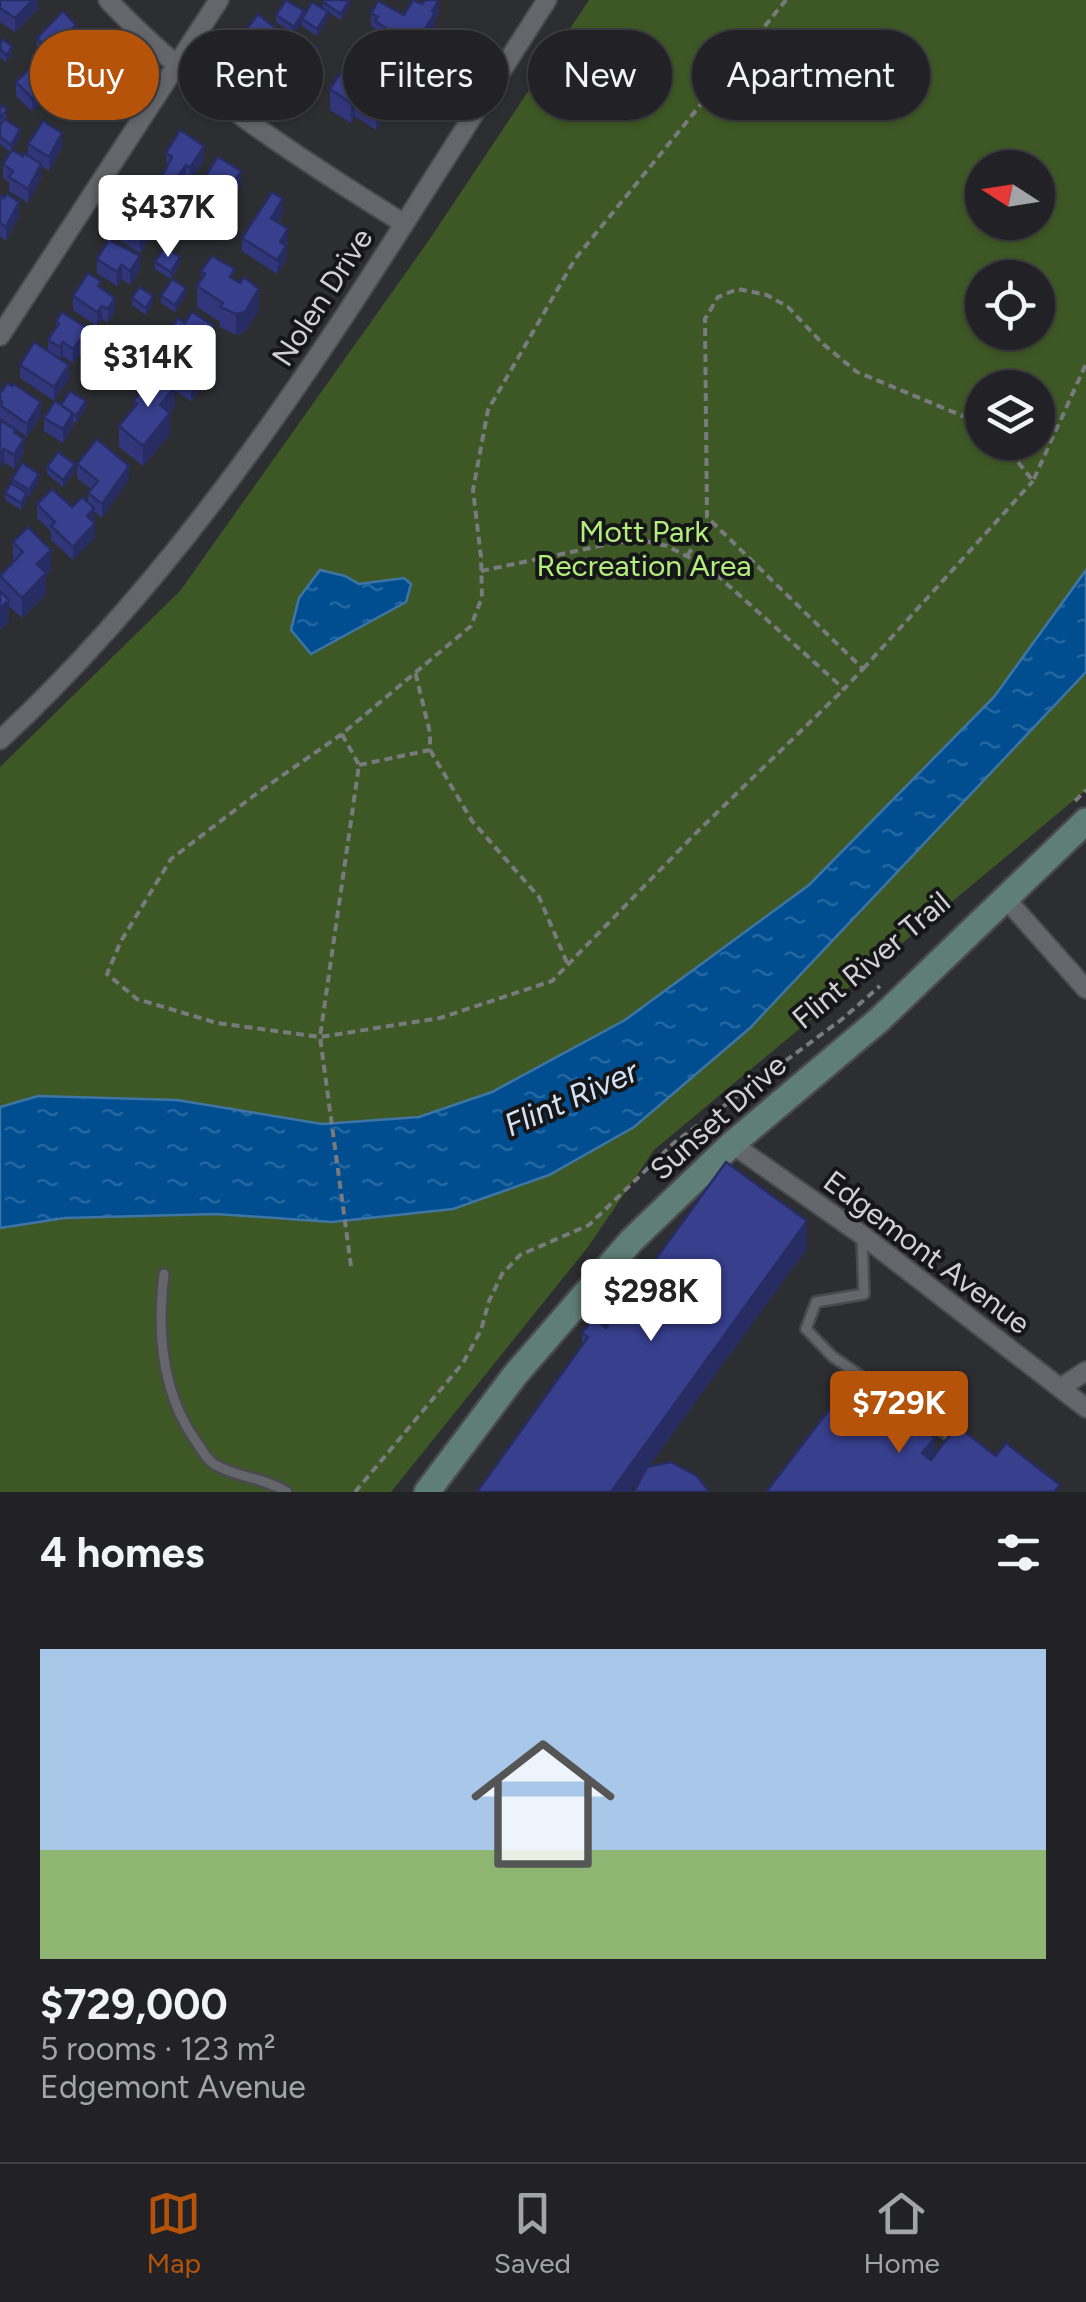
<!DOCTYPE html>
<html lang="en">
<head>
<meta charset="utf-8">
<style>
	body { margin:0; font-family:Figtree,sans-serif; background:#2a2a2e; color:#f1f3f6; height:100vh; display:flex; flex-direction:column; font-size:38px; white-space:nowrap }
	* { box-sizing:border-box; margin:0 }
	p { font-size:32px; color:#a2a4a7 }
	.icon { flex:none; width:55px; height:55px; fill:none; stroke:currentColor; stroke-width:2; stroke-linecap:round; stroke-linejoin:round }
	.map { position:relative; height:1492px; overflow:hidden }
	.details { display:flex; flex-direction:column; background:#222226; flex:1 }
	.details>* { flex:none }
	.top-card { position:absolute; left:30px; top:30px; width:1028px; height:90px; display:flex; gap:20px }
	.needle { width:65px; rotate:282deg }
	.tools { position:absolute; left:965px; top:150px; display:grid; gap:20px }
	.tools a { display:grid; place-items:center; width:90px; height:90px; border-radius:50%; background:#222226; box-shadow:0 2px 8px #0004,0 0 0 2px #3f3f43; font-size:50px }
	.price { position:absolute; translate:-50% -85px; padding:0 22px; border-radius:10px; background:#fff; color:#222; font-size:32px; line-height:65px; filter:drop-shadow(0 2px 5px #0008) }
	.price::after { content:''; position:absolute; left:50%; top:60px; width:30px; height:22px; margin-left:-15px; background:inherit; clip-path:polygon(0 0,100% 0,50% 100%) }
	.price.active { background:#b45309; color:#fff }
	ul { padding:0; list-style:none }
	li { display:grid; align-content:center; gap:20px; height:530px; padding:0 40px }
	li+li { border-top:2px solid #3f3f43 }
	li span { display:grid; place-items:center; height:310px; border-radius:0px; color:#555 }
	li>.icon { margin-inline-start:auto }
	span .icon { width:180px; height:180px; fill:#fffc; stroke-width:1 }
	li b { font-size:42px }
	h2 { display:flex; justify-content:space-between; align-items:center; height:120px; padding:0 40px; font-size:42px }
	.chip { padding:0 35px; border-radius:45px; background:#222226; box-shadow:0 2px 8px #0004,0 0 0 2px #3f3f43; font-size:35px; line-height:90px }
	.chip.active { background:#b45309; color:#fff }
	.tabs { display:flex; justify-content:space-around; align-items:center; height:140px; border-top:2px solid #3f3f43; background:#222226; font-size:28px; color:#a2a4a7 }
	.tabs a { display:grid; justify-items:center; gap:5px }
	.tabs .active { color:#b45309 }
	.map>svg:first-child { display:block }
</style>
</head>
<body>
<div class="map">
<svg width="1086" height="1492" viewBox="0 0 1086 1492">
	<defs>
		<pattern id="water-ripples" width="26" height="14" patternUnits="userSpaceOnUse" patternTransform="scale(2.5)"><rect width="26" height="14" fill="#004e90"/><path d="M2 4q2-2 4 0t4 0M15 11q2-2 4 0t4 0" fill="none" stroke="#24669f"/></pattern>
	</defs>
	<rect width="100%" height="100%" fill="#2d2e32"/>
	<path fill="#3e5825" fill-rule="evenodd" d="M589,0H1086V570L994,697L809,885L625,1020L492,1092L419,1117L322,1124L177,1100L38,1096L0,1107V767L180,591L427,243ZM982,168H1038V222H982ZM982,278H1038V332H982ZM982,388H1038V442H982Z
		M1086,672V790L654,1150L588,1247L391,1492H0V1228L65,1218L216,1214L332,1222L453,1209L549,1175L634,1127Z"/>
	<path fill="url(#water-ripples)" stroke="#3f75a4" stroke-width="2.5" d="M320,570L345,576L359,584L404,578L411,584L406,602L311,654L291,630L299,598Z
		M1086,570V672L750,1028L634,1127L549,1175L453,1209L332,1222L216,1214L65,1218L0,1228V1107L38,1096L177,1100L322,1124L419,1117L492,1092L625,1020L809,885L994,697Z"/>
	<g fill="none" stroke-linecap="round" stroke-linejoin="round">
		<g stroke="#4a4a4e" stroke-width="14">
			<path id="lane" d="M862,1238L864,1294L816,1302L806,1329L833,1357L958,1442
				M164,1274C157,1331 161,1391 195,1440C201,1448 206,1459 214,1464C236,1478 261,1476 287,1492"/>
		</g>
		<g stroke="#4a4a4e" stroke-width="22">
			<path id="street" d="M108,0C194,91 297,157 403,223
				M0,336L219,0
				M0,740C227,530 380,257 547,0
				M1006,899L1086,989
				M732,1144L862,1235L1086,1408
				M1062,1387L1086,1371"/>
		</g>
		<g stroke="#4a4a4e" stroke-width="30">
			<path id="secondary" d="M427,1492L515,1375L631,1241L732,1144L879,1020L1086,821"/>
		</g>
		<path stroke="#797a7d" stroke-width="4" stroke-dasharray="8 5" stroke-linecap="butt" d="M1002,442L1033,481L1086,364
			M687,556L709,523
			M481,571L614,543L641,540L667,546L708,567L844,689L863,669L707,517L705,319L718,297L738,289L767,295L788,307L823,344L857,372L982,424
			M863,669L1033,481
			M342,734L260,791L171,859L121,941L107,974L137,999L217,1023L320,1037L440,1018L552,981L694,835L844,689
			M430,750L472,821L539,897L568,965
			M359,765L430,750V733L415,671
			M1075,801L1086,790
			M351,1266L320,1037L359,765L342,734L471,626L482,597L481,557L473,490L488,410L575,259L786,0
			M355,1492L463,1363L481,1330L489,1301L502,1274L520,1255L589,1225L675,1142L841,1020L880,986"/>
		<use href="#lane" stroke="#65666b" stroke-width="9"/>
		<use href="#street" stroke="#65666b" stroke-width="18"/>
		<use href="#secondary" stroke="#607e78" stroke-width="25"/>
	</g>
	<path fill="#303679" d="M38,0V9L15,32L0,22V8Z
		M323,2L350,6L341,20L323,9Z
		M371,13L404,15L439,14L435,19V27L417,56L405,48L402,52L375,35V29L371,26Z
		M276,15H304L328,19L317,36L302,26V22L294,34L276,22Z
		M76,25V47L52,69L37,52V38Z
		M244,33L279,45L265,63L244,47Z
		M0,44L12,54L6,62L1,57L0,61Z
		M280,59L318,62L304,89L280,73Z
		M64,73L112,74L108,78V83L82,104L64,87Z
		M362,78L399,94L376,130L355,116L351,123L330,110V89Z
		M16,82L48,95L32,111L16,96Z
		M49,100L76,106L62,120L49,107Z
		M0,105L7,116L5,119L20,136L11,152L0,144Z
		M28,144L62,147L49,171L41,166V178L28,203L9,191V182L3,178V164L23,156H28Z
		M166,153L204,160L190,182L185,180V193L176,208L159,197V183L167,167Z
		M206,175L241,185L224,211L210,201V191L206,188Z
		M0,195L19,216L6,241L0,236Z
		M199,213L186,231L175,224V217Z
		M283,213L278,222L288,243L286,247V260L277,274L242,251V238Z
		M119,226L154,231L140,253L119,240Z
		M97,259L140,270L130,285L122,279L117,286L97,273Z
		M155,262L180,264L171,279L155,269Z
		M201,271L235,280L259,309L245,332L236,335L220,327V322L197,307V286L201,280Z
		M101,288L115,311L108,323L102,319L97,326L73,310V296Z
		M186,295L175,312L161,303V296Z
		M132,298L153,303L146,315L132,305Z
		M56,321L93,346L84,359L79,355L73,363L63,356L61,360L69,379L54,401L20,378V365L48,352V340L56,329Z
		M168,333L214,347L212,349L214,370L191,401L175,391V406L170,413V434L143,466L119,447V426L134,409V400L145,395V380L162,375V361L168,349Z
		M98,351H120L111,366L98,358Z
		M0,394L41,415L27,437L0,418Z
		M61,405L86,408L76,423L73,421V427L63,443L44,431V418Z
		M0,420L16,433L24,453L14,469L4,462L0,468Z
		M77,464L129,479L102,518L94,511L95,537L73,560L51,540V531L37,518V504L72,507L88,503V493L91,489L77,478Z
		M47,467L75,471L63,487L47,474Z
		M12,479L39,481L29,497L27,495V500L21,510L5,500V493L12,484Z
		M13,542L51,570L46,576V594L22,618L9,606V621L0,630V576L13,563Z
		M807,1248L648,1467L642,1475L582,1346V1333L606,1328Z"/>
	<path fill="#272c63" d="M33,0H38V9L15,32V18Z
		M350,0V6L341,20V14Z
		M439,0V14L435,19V27L417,56V42L432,11Z
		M304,11V18L302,19V22L294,34V27Z
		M328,12V19L317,36V29Z
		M76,25V47L52,69V55Z
		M279,31V45L265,63V49Z
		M12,47V54L6,62V55Z
		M318,48V62L304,89V75Z
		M112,60V74L108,78V83L82,104V90Z
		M399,73V94L376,130V109Z
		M48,81V95L32,111V98Z
		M355,96V116L351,123V103Z
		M76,99V106L62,120V113Z
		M20,129V136L11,152V145Z
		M62,133V147L49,171V157Z
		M204,146V160L190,182V168Z
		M41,164V178L28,203V189Z
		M186,165L185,193L176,208V194L179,175Z
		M241,171V185L224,211V197Z
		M283,199V213L271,232V218Z
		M19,202V216L6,241V227Z
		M199,206V213L186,231V224Z
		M154,217V231L140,253V240Z
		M288,229L286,260L277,274L280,242Z
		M140,256V270L130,285V271Z
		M180,257V264L171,279V272Z
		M122,265V279L117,286V272Z
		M186,288V295L175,312V305Z
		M259,289V309L245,332L236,335V314Z
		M153,296V303L146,315V308Z
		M115,298V311L108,323V309Z
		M102,306V319L97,326V312Z
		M214,326V347L203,363V343Z
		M93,332V346L84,359V345Z
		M79,341V355L73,363V349Z
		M63,342V356L60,361V347Z
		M120,344V351L111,366V359Z
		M214,350V370L191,401V381Z
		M69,365V379L54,401V387Z
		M175,386V406L170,413V434L143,466V446L160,405Z
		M86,401V408L76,423V416Z
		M41,402V415L27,437V424Z
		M73,413V427L63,443V429Z
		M24,439V453L14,469V455Z
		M4,449V462L0,468V455Z
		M75,464V471L63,487V480Z
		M129,466V479L102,518V504Z
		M39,474V481L29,497V490Z
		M27,493V500L21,510V503Z
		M94,508V522L87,516Z
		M95,523V537L73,560V547Z
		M51,550V570L46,576V594L22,618V598L37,564Z
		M9,600V621L0,630V609Z
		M807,1221V1248L630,1492H611Z
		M935,1438V1477L922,1453Z"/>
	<path fill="#383f8d" stroke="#272c63" stroke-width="2.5" d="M0,0H33L15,18L0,8Z
		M286,0L304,11L294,27L276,15Z
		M324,0H349L341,14L323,2Z
		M413,0L422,4L425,0H439L432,11L435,13L417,42L405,34L402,38L375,21L378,17L371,13L378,1L404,15Z
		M312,2L328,12L317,29L302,19Z
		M63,11L76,25L72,29L76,33L52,55L37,38Z
		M258,14L279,31L265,49L244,33Z
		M3,39L12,47L6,55L1,50L0,44Z
		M292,40L301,45L304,40L318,48L304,75L280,59Z
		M96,44L112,60L106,67L108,69L82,90L64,73Z
		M376,57L399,73L376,109L355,96L351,103L330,89L345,66L362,78Z
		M33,65L48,81L32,98L16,82Z
		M62,86L76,99L62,113L49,100Z
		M0,105L7,109L1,118H0Z
		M4,119L20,129L11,145L0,137V125Z
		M43,121L62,133L49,157L28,144Z
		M180,130L204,146L190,168L186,165L179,175L185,179L176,194L159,183L172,157L166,153Z
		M12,150L23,156L24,153L41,164L28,189L9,177L13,171L3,164Z
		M218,157L241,171L224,197L210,187L215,180L206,175Z
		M272,192L283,199L271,218L288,229L280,242L286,246L277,260L242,238Z
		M7,194L19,202L6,227L0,223V195L4,198Z
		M187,198L199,206L186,224L175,217Z
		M134,203L154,217L140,240L119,226Z
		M109,240L140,256L130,271L122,265L117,272L97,259Z
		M165,247L180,257L171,272L155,262Z
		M212,256L235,269L230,277L240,283L244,277L259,289L245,312L236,314L220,307L223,303L197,286L205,274L201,271Z
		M88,273L101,281L98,286L115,298L108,309L102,306L97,312L73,296Z
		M172,279L186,288L175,305L161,296Z
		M139,287L153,296L146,308L132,298Z
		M62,312L93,332L84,345L79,341L73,349L63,342L60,347L48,340L59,323L56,321Z
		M192,312L214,326L203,343L214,350L191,381L162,361L175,337L168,333L178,318L185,323Z
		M107,336L120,344L111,359L98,351Z
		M34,342L69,365L54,387L20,365Z
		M154,369L175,386L160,405L170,413L143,446L119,426L137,404L134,400L140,393L144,396L152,386L145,380Z
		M7,383L12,386L14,384L41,402L27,424L0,405L2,402L0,400V394Z
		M70,391L86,401L76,416L61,405Z
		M55,401L73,413L63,429L44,418Z
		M0,420L16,430L14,432L24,439L14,455L4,449L0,455Z
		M97,439L129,466L102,504L88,493L98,481L77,464Z
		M58,452L75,464L63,480L47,467Z
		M22,463L39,474L29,490L12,479Z
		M11,483L27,493L21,503L5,493Z
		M52,489L72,507L82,497L94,508L87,516L95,523L73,547L51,526L55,522L37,504Z
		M28,527L51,550L37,564L46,573L22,598L0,576L23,552L13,542Z
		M0,591L9,600L0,609Z
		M726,1162L807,1221L611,1492H477L588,1337L582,1333L593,1318L606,1328Z
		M855,1376L935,1438L922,1453L931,1460L957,1426L996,1456L1006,1443L1060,1485L1054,1492H766Z
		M671,1462L697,1476L709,1492H634L647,1467Z"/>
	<g text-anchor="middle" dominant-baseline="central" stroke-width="8" stroke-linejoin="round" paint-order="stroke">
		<g font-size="30" fill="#d1d1d4" stroke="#161618">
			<text transform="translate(322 297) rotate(-57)">Nolen Drive</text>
			<text transform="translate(871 960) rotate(-40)">Flint River Trail</text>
			<text transform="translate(718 1117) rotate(-42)">Sunset Drive</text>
			<text transform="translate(927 1252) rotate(37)">Edgemont Avenue</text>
		</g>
		<g font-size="30" fill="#b3ed7b" stroke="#161618">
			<text x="644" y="531">Mott Park<tspan x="644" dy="34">Recreation Area</tspan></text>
		</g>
		<g font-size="32" font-style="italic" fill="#d2e3f6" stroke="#161618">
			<text transform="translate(571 1098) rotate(-24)">Flint River</text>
		</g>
	</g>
</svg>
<div class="tools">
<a><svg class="needle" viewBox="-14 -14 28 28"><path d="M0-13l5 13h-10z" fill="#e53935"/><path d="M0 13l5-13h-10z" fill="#a2a4a7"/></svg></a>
<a><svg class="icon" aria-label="locate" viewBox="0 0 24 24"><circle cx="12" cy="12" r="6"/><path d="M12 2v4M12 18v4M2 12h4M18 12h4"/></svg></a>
<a><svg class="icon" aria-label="layers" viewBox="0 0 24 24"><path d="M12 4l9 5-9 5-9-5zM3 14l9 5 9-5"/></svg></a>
</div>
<b class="price" style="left:168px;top:260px">$437K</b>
<b class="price" style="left:148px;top:410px">$314K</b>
<b class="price" style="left:651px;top:1344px">$298K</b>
<b class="price active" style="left:899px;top:1456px">$729K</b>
<div class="top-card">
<a class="chip active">Buy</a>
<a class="chip">Rent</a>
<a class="chip">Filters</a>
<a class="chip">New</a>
<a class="chip">Apartment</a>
</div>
</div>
<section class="details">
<h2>4 homes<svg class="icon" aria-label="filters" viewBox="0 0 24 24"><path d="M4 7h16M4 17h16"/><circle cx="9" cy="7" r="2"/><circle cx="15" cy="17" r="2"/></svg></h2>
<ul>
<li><span style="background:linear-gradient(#a9c7e8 65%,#8fb573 0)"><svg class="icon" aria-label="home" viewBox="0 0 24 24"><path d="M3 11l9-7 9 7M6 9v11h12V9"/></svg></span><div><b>$729,000</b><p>5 rooms · 123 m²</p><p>Edgemont Avenue</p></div></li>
</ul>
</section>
<nav class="tabs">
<a class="active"><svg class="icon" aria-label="map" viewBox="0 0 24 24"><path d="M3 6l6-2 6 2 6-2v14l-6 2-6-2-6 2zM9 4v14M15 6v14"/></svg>Map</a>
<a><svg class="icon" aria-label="saved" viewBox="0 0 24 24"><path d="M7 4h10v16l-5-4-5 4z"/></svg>Saved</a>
<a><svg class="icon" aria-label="home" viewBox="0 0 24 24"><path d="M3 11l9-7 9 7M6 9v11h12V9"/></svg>Home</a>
</nav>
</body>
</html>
